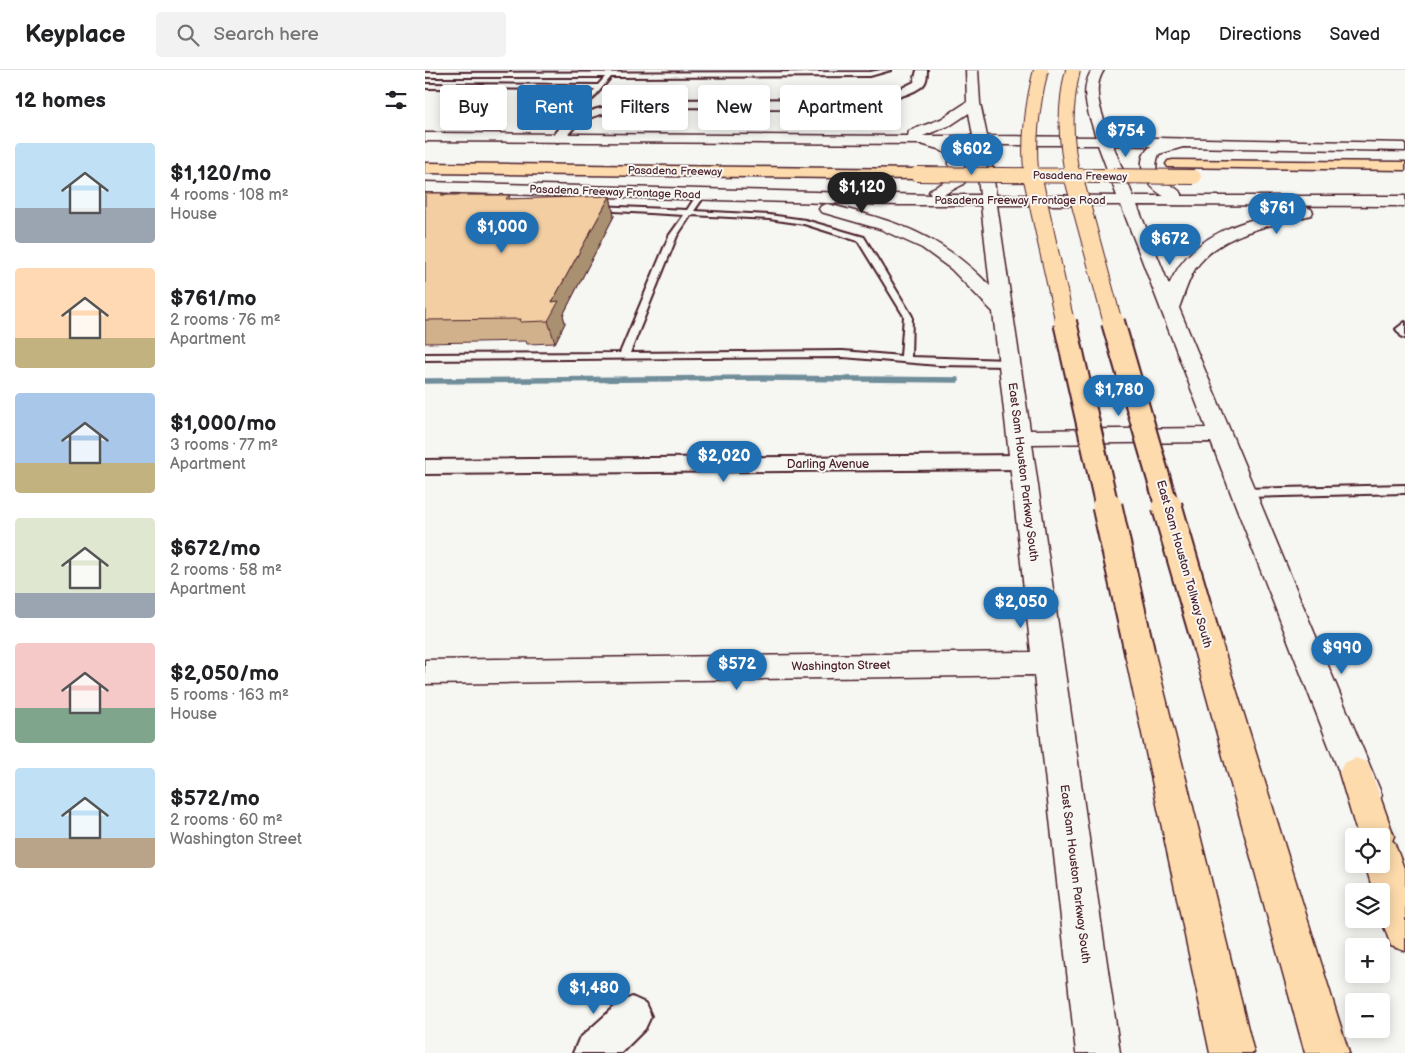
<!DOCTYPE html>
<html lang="en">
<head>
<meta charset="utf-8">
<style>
	body { margin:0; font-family:"Balsamiq Sans",sans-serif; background:#f2f2f2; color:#202124; height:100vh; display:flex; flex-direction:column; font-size:19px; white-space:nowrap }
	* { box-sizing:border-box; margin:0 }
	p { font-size:16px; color:#757577 }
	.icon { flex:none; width:28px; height:28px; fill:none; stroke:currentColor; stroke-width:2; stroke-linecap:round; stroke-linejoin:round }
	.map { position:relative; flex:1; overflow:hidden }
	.drawer { display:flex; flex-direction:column; background:#fff; width:425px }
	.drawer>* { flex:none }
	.top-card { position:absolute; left:15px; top:15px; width:475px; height:45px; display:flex; gap:10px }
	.controls { position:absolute; left:920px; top:758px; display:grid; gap:10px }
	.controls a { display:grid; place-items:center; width:45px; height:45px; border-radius:5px; background:#fff; box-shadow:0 2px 12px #0003; font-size:25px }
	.price { position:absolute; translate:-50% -42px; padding:0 11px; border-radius:18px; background:#1f6fb2; color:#fff; font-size:16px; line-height:32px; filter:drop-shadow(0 1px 2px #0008) }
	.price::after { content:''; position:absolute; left:50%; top:30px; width:15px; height:11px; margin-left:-8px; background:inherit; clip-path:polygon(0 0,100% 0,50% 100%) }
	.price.on { background:#222; color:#fff }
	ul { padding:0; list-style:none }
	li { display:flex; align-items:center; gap:15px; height:125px; padding:0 15px }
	li span { display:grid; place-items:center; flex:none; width:140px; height:100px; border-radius:5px; color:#555 }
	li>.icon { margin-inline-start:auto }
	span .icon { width:60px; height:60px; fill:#fffc; stroke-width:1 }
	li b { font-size:21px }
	h2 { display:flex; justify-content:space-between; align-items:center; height:60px; padding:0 15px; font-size:21px }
	.pill { padding:0 18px; border-radius:5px; background:#fff; box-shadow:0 2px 12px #0003; font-size:18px; line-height:45px }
	.pill.on { background:#1f6fb2; color:#fff }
	header { display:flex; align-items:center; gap:30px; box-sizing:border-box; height:70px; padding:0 25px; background:#fff; border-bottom:1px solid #e0e0e0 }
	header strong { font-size:24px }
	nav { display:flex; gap:28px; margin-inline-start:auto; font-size:18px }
	.search { width:350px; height:45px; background:#f2f2f2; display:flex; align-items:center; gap:12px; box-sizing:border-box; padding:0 18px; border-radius:5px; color:#757577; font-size:19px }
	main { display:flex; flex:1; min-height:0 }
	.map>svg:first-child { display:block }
</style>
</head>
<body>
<header>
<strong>Keyplace</strong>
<div class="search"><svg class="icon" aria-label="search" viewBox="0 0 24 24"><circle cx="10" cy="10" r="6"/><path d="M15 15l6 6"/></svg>Search here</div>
<nav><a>Map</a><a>Directions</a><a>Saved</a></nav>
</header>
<main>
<section class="drawer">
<h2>12 homes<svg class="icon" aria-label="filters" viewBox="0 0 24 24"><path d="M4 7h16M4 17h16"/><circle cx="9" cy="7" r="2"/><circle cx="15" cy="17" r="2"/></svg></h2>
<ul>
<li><span style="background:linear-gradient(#bfe0f5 65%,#9aa5b1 0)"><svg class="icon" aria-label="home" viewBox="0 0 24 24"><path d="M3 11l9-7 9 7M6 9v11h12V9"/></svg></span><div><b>$1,120/mo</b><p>4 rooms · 108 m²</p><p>House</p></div></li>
<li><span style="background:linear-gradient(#ffd9b3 70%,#c2b280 0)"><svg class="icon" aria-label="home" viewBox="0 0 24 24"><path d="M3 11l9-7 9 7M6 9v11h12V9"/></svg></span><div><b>$761/mo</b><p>2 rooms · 76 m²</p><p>Apartment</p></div></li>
<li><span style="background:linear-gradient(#a9c7e8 70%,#c2b280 0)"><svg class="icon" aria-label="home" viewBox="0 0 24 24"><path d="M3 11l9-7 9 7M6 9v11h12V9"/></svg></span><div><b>$1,000/mo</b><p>3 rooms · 77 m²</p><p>Apartment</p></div></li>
<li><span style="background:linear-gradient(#dfe7d0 75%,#9aa5b1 0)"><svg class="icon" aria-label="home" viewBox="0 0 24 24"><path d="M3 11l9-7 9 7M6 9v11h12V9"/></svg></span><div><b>$672/mo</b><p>2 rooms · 58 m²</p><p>Apartment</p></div></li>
<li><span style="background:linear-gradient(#f6c9c9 65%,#7fa58c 0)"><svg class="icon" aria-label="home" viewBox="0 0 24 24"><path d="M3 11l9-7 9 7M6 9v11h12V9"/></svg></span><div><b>$2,050/mo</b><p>5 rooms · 163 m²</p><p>House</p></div></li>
<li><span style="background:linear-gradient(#bfe0f5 70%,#b9a48a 0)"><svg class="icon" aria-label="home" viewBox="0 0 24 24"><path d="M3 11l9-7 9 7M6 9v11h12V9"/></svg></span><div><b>$572/mo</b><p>2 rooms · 60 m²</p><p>Washington Street</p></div></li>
</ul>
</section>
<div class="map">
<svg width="980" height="983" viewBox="0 0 980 983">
	<rect width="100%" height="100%" fill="#f6f6f2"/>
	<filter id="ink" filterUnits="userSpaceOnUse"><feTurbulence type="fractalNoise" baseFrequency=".02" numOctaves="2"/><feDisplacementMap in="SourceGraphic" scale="10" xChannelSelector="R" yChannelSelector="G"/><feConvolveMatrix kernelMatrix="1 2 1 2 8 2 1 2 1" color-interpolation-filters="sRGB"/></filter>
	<g filter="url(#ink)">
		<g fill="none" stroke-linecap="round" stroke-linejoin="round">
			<path stroke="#6f8d9a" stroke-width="5.5" d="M0,311L334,308L532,310"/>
			<g stroke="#4a1f2b" stroke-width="4">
				<path id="lane" d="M456,0H466L445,6L186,7L145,56L142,54L170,19L0,18V14L173,15L180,7H0V3L445,2Z
					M273,123L280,125L269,141L344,145L380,150L439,167L487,246L486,287L584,290L589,293L584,296L513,295L418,287L0,290V284L195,283L244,166L259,145L172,140L168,138L172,136L262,140ZM266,145L344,149L379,154L433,171L479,246L476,286L418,281L205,283L252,166Z
					M980,252V268L977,267L971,259Z
					M980,415V423L818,427L812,423L818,419Z"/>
			</g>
			<g stroke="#4a1f2b" stroke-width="4">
				<path id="street" d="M492,0H502C502,6 502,13 496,17C454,47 293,36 236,37C210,39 180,39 156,52C147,57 141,70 132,72L126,68L137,54L147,48L172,39L203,32L236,30L405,29L444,26L471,21L489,12Z
					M597,385L605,387L608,392L605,397L597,399L0,404V390Z
					M207,927L220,933L226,946L220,959L196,983H148L154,969L194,933Z"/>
			</g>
			<g stroke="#4a1f2b" stroke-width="3">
				<path id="secondary" d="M541,0H553L555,33L562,66L671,67C664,44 653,21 667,0H679C665,21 678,45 685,67L980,73V81L758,77L734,84C723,112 748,112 757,124L756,126H980V136L712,135L744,215C769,158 826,149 880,137L886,139L888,142L886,145C845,156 796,162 770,199C763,211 759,225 754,238L957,725L952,736L940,740L928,736L923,725L786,372L607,374L695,983H651L609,605L0,614V590L606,582L568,242L526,199L497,178L455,159L396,142L394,139L396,136L402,134C471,151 515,164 565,216L556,135H474L0,122V112L506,125L504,122L506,119L524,110V85L513,79L496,74L0,71V63L483,66L484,61L516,49L542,32ZM544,43L548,66H498L526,55ZM526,74H549L555,125H518L537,115L540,112L538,83ZM564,75H673L692,126L571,125ZM688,75L726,76C707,91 721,117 739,126H708ZM572,135H696L781,358L605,360Z"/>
			</g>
			<g stroke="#4a1f2b" stroke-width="3">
				<path id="highway" d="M748,90L980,92V100L743,97L741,94L743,91Z
					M0,93L492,99L497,101L500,104L497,107L492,109L0,103Z
					M783,566L794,569L798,577L924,983H880L768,577L772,569Z
					M715,573L726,576L730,584L829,983H785L700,584L704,576Z
					M931,688L943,693L969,766L967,771L969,772L980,801V881L966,876L956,848V821H948L940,794H956V766H933L914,703L919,693Z"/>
			</g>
			<use href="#lane" fill="#f6f6f2" fill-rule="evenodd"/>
			<use href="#street" fill="#f6f6f2" fill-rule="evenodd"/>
			<use href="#secondary" fill="#f6f6f2" fill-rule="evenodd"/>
			<use href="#highway" fill="#fedbac" fill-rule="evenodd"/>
			<g stroke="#4a1f2b" stroke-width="16" stroke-linecap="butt">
				<path id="highway-bridge-far3" d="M648,0C639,36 640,75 649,111
					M492,104L769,107
					M608,111C601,80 608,30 616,0"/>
			</g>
			<g stroke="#4a1f2b" stroke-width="20" stroke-linecap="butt">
				<path id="highway-bridge-far2" d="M608,109L640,253
					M649,109L688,253"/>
			</g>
			<g stroke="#4a1f2b" stroke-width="26" stroke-linecap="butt">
				<path id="highway-bridge-far1" d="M640,252L682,437
					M688,252L742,437"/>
			</g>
			<g stroke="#4a1f2b" stroke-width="33" stroke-linecap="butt">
				<path id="highway-bridge" d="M682,436L715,584
					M742,436L783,577"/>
			</g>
			<use href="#highway-bridge-far3" stroke="#fedbac" stroke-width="14"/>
			<use href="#highway-bridge-far2" stroke="#fedbac" stroke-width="18"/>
			<use href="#highway-bridge-far1" stroke="#fedbac" stroke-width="22"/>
			<use href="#highway-bridge" stroke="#fedbac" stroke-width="29"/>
		</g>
		<path fill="#d0b18b" stroke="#4a1f2b" d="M0,123H18L19,125H84L85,129L185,126L189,146L138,245L140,253L130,273L102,274L101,271L0,273Z"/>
		<path fill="#a99071" stroke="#4a1f2b" d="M185,126L189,146L138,245L140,253L130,273L123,251L127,232Z"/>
		<path fill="#f2cea2" stroke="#4a1f2b" d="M0,123H18L16,125H84L81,129L185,126L127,232L134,231L123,251L95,252L96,249L0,250Z"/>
	</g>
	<g text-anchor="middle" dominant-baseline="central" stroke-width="4" stroke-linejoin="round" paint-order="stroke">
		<g font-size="11" fill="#4a1f2b" stroke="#f6f6f2">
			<text transform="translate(250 101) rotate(1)">Pasadena Freeway</text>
			<text transform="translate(655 106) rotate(1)">Pasadena Freeway</text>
			<text transform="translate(190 122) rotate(2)">Pasadena Freeway Frontage Road</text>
			<text x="595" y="130">Pasadena Freeway Frontage Road</text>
		</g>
		<g font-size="12" fill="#4a1f2b" stroke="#f6f6f2">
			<text x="403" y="394">Darling Avenue</text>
			<text transform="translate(598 402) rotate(83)">East Sam Houston Parkway South</text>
			<text transform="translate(759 494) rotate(74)">East Sam Houston Tollway South</text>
			<text transform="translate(416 596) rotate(-1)">Washington Street</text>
			<text transform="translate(650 804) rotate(83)">East Sam Houston Parkway South</text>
		</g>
	</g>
</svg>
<div class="controls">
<a><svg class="icon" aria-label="locate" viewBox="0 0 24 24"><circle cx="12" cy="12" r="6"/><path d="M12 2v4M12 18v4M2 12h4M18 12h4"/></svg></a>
<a><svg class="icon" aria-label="layers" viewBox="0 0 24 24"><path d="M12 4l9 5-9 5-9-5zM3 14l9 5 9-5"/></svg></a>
<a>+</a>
<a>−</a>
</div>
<b class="price" style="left:701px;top:88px">$754</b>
<b class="price" style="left:547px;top:106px">$602</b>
<b class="price on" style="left:437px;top:144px">$1,120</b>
<b class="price" style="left:852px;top:165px">$761</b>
<b class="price" style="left:77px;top:184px">$1,000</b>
<b class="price" style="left:745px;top:196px">$672</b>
<b class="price" style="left:694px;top:347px">$1,780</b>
<b class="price" style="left:299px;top:413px">$2,020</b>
<b class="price" style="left:596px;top:559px">$2,050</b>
<b class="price" style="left:917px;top:605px">$990</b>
<b class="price" style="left:312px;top:621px">$572</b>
<b class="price" style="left:169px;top:945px">$1,480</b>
<div class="top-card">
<a class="pill">Buy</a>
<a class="pill on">Rent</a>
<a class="pill">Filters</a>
<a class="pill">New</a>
<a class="pill">Apartment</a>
</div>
</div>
</main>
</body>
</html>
